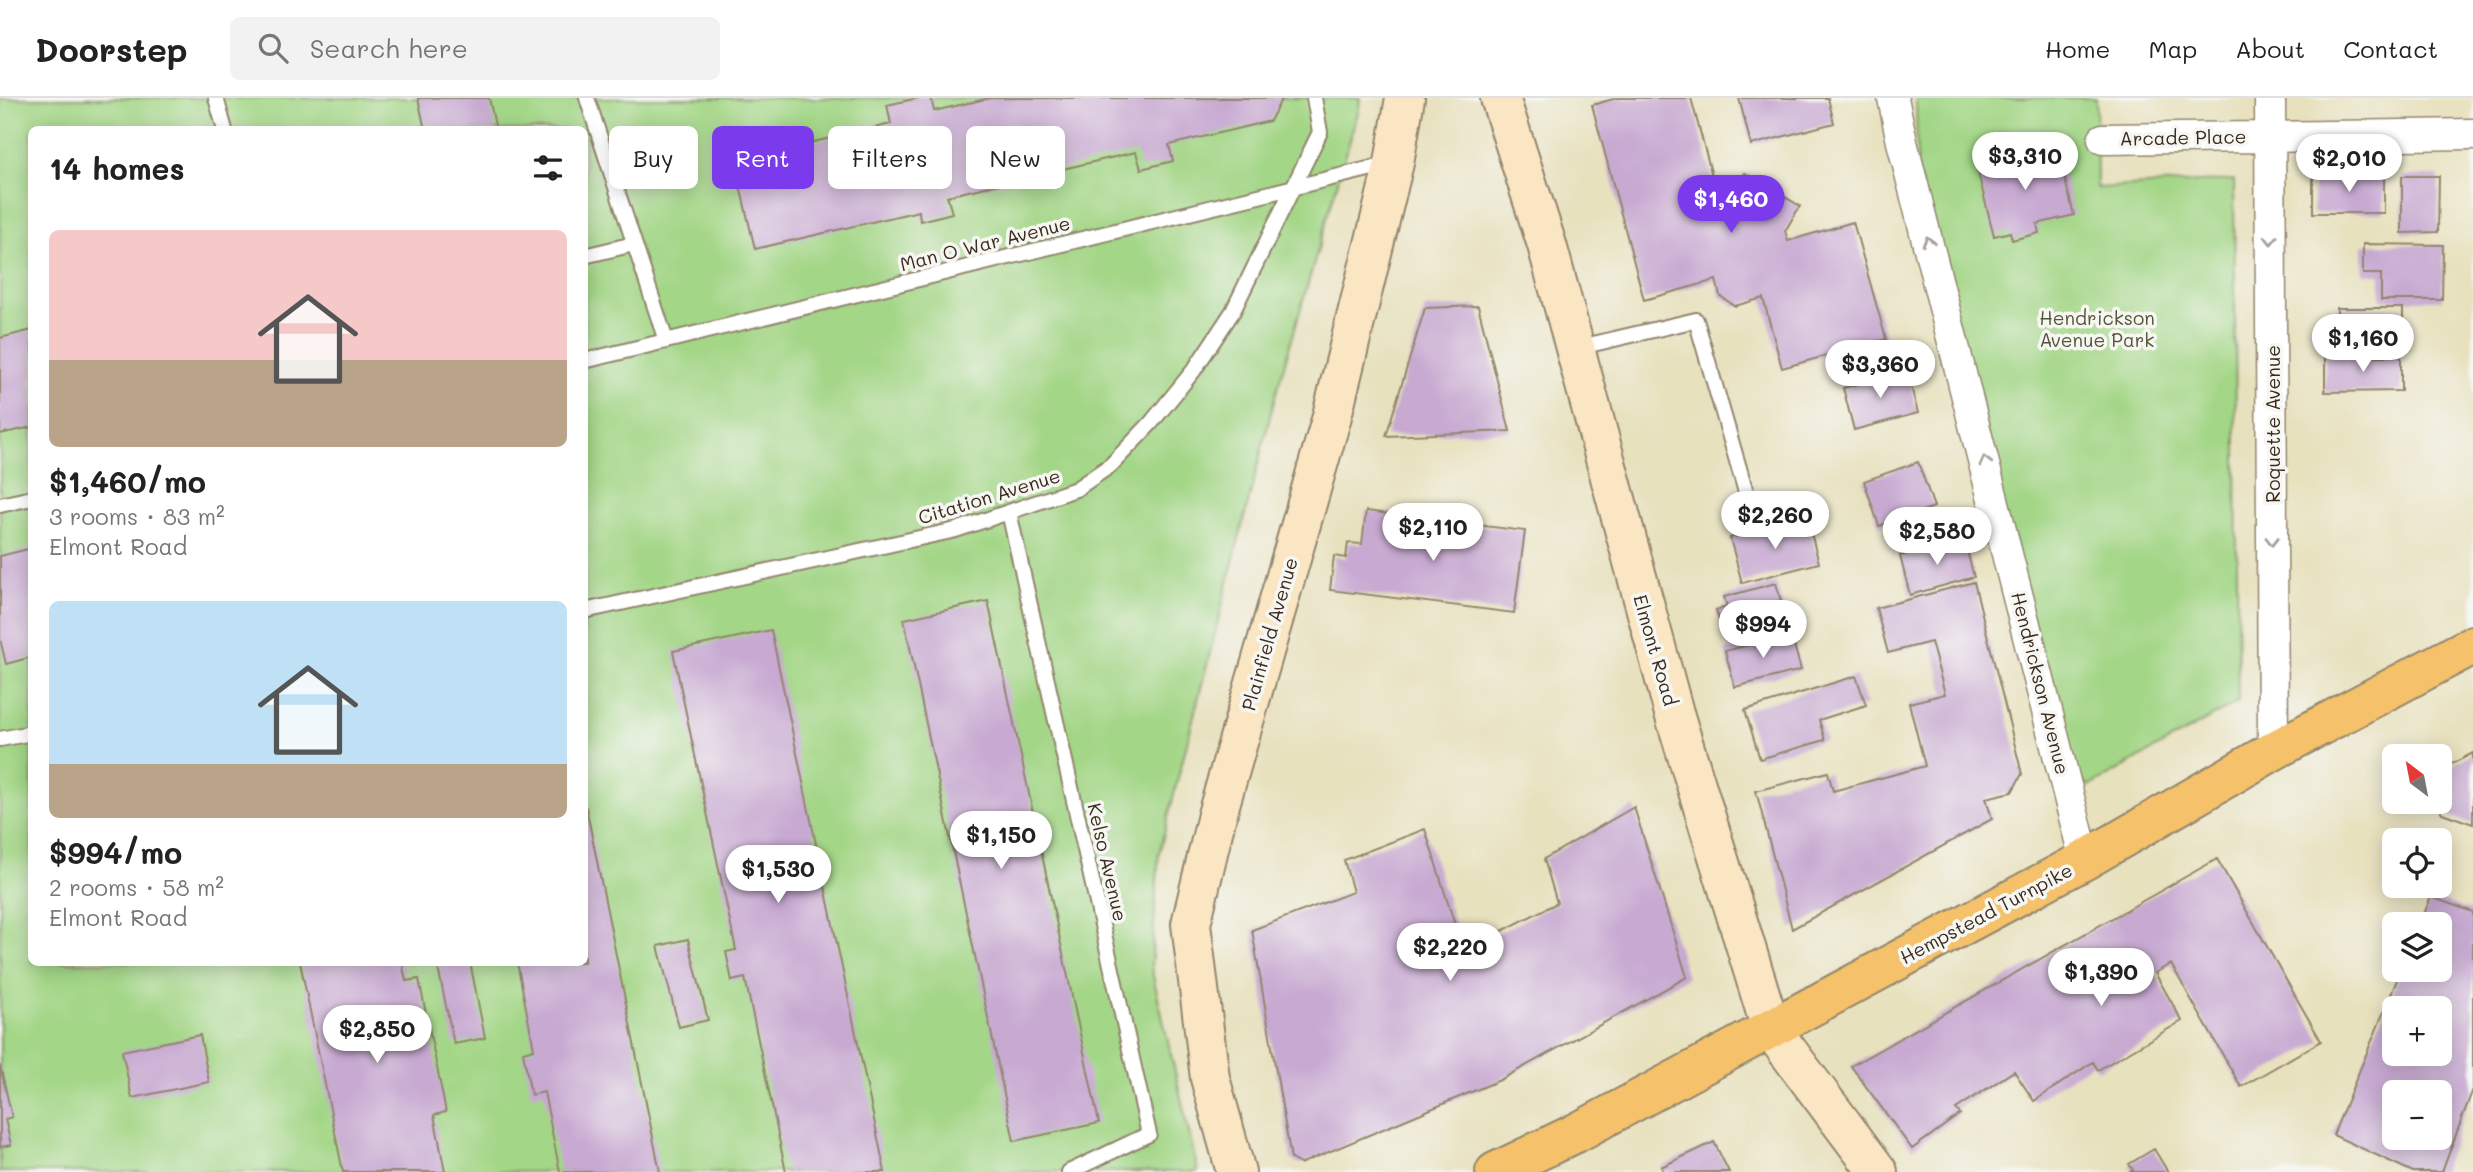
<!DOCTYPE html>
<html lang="en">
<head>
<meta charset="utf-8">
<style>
	body { margin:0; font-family:Mali,sans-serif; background:#f2f2f2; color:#222; height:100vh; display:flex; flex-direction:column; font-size:26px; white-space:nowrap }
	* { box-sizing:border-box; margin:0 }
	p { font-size:23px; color:#767676 }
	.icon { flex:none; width:38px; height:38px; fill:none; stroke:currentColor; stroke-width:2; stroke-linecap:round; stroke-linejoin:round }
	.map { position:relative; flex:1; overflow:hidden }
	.panel { position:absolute; left:28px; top:28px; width:560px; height:840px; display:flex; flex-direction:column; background:#fff; border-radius:10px; box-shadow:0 4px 18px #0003 }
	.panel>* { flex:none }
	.guide { position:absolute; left:609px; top:28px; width:665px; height:63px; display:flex; gap:14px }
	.needle { width:46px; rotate:328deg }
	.buttons { position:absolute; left:2382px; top:646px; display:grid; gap:14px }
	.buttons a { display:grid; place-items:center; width:70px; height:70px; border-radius:10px; background:#fff; box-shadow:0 4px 18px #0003; font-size:35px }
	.price { position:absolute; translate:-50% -60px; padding:0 16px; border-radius:24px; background:#fff; color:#222; font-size:23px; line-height:46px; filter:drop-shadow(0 2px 4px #0008) }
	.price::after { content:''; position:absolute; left:50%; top:42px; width:21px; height:16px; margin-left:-10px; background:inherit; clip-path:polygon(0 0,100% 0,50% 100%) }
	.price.on { background:#7c3aed; color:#fff }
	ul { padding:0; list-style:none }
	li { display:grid; align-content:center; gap:14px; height:371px; padding:0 21px }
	li span { display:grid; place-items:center; height:217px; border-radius:10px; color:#555 }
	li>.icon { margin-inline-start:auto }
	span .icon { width:126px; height:126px; fill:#fffc; stroke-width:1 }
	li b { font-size:30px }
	h2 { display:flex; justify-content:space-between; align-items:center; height:84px; padding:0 21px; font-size:30px }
	.chip { padding:0 24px; border-radius:10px; background:#fff; box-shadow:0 4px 18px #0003; font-size:24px; line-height:63px }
	.chip.on { background:#7c3aed; color:#fff }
	header { display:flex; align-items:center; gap:42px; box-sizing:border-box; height:98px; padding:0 35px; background:#fff; border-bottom:2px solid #e0e0e0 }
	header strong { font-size:33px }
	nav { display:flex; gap:38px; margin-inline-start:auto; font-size:24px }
	.search { width:490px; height:63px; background:#f2f2f2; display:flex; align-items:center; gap:18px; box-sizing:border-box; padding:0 24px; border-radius:10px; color:#767676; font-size:26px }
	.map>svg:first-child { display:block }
</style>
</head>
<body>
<header>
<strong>Doorstep</strong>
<div class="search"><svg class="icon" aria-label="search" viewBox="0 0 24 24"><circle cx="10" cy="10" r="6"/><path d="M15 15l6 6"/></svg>Search here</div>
<nav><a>Home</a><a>Map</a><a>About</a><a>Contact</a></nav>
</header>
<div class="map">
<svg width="2473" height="1074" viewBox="0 0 2473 1074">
	<rect width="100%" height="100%" fill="#f6f6f2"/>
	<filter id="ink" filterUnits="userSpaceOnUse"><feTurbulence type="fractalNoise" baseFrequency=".0143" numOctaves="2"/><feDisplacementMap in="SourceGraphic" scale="14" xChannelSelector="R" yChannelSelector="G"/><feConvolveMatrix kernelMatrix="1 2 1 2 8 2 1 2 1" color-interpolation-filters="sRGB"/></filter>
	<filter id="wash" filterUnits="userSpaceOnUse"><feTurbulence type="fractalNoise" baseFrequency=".00686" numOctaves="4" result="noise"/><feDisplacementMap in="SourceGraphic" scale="28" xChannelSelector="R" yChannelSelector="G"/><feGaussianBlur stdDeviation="1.57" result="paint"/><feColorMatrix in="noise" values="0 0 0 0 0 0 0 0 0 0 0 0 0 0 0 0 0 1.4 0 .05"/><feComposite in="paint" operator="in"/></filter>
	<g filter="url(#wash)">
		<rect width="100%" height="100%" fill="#e8e1be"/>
		<path fill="#a3d686" stroke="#6f8052" stroke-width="2" fill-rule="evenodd" d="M0,0H1360L1359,11L1276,295L1159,755L1151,869L1198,1074H0ZM32,32H584V864H32Z
			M1916,0H2096L2097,90L2234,82L2238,604L2090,688L2060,670L1917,69Z"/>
		<g id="blocks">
			<path fill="#c7a9d1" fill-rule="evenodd" d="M418,0H489L496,32H425Z
				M918,0H931L934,13L990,0H1282L1270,23L1169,47L1173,63L1141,71L1136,54L947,98L952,115L920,123L919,113L755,151L732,54L777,44L779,52L891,26L887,7Z
				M1617,0H1691L1721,111L1732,108L1729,100L1745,75L1800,108L1785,133L1788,143L1853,124L1886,241L1782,270L1763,200L1735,208L1720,198L1716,182L1644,202L1592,7Z
				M1739,0H1828L1834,25L1751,47Z
				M2056,46L2074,117L2037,126L2039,135L2012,142L2010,134L1994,138L1976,67Z
				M2384,76V115H2313V77Z
				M2402,78H2439L2438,134L2402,135Z
				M2363,146L2443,147L2442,202H2381V176H2363Z
				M1478,208L1510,333L1386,338L1425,210Z
				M2337,210H2403V242H2337Z
				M32,232V329L0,336V240Z
				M2325,257L2401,258V293L2325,294Z
				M1907,273L1918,315L1854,332L1843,290Z
				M1918,364L1934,409L1879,428L1864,383Z
				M1366,413L1525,433L1514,515L1330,492L1334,458L1346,460L1348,445L1362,446Z
				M1807,420L1819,465L1742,485L1730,440Z
				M1964,441L1974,479L1910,497L1900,458Z
				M32,450V559L6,566L0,541V458Z
				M1974,484L2022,676L2012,694L1986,700L1992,721L1792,831L1756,693L1828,674L1833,693L1925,668L1909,605L1945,596L1931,544L1888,555L1876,510Z
				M1776,485L1786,521L1734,535L1731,527L1721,529L1716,512L1727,509L1724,499Z
				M988,503L1099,1025L1014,1043L904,521Z
				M771,532L885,1074H786L745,880L732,883L726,854L736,852L673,553Z
				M1791,536L1801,572L1735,589L1725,553Z
				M1856,578L1866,607L1819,622L1825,642L1760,661L1745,612Z
				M2473,655V726L2442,715L2436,704H2440V672Z
				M584,709H586L660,1074H560L544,994L531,997L523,954L534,951L517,864H584Z
				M1634,709L1687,879L1500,982L1300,1066L1291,1061L1252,832L1353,794L1344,762L1425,731L1463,853L1557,805L1544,761Z
				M2217,761L2321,943L2241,989L2171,866L2155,875L2182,923L2098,972L2093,964L2034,1003L2014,973L1956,1011L1960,1016L1912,1051L1851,968Z
				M2431,799L2473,814V991L2442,1074H2413L2333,1037L2401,872H2440V826H2420ZM2394,910H2440V956H2394ZM2394,994H2440V1040H2394Z
				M688,841L708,922L679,929L658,848Z
				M300,864H402L406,883L419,881L446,1014L434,1017L445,1074H343Z
				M470,864L485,940L454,946L437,865Z
				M200,937L209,984L132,1000L122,953Z
				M0,967L12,1019L5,1021L11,1047L0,1049Z
				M1714,1044L1729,1074H1664L1661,1069Z
				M2154,1051L2168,1074H2129L2133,1072L2129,1066Z"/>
		</g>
	</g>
	<g filter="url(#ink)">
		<use href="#blocks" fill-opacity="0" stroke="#92866e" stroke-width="2"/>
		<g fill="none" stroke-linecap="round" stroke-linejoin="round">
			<g stroke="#92866e" stroke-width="18">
				<path id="service" d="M216,0L225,32
					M587,0L666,243
					M584,158L634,146
					M1576,250L1696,222L1748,401
					M584,263L1389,66
					M0,407L32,400
					M1009,414L1149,1036L1069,1074
					M584,513L956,432L1076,391L1111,367L1151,325L1194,272L1233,213L1320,34L1314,0
					M0,641L32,635"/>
			</g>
			<g stroke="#92866e" stroke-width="33">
				<path id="minor" d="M1893,0L1902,44L2085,762
					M2270,0L2273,653
					M2103,41L2473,36"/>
			</g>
			<g stroke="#92866e" stroke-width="42">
				<path id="secondary" d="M1500,0L1547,147L1674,615L1771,931L1878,1074
					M1236,1074L1210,980L1191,826L1217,717L1331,322L1394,65L1405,0"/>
			</g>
			<g stroke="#92866e" stroke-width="42">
				<path id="primary" d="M1495,1074L1576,1035L2085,762L2273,653L2473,547"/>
			</g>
			<use href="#service" stroke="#fff" stroke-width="14"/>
			<use href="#minor" stroke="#fff" stroke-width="30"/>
			<use href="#secondary" stroke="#fbe6c4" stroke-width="38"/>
			<use href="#primary" stroke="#f5c16b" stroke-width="38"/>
		</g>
		<defs><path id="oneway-chevron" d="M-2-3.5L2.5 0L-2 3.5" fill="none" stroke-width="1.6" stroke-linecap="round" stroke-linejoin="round" transform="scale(1.75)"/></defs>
		<g stroke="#a79f9a">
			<use href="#oneway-chevron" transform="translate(2271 142) rotate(90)"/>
			<use href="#oneway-chevron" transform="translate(1928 143) rotate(-104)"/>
			<use href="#oneway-chevron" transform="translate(1985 363) rotate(-104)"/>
			<use href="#oneway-chevron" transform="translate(2272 443) rotate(90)"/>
		</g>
	</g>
	<g text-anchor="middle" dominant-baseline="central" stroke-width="7" stroke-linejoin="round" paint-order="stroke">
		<g font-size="19" fill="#3b2a1e" stroke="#f6f6f2">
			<text transform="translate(2183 39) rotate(-1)">Arcade Place</text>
			<text transform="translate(985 145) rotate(-14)">Man O War Avenue</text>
			<text transform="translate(2272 326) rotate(-90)">Roquette Avenue</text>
			<text transform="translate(989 398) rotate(-17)">Citation Avenue</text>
			<text transform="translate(1269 536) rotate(-74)">Plainfield Avenue</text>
			<text transform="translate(1656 552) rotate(74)">Elmont Road</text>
			<text transform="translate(2041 585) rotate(76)">Hendrickson Avenue</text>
			<text transform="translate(1108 764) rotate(77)">Kelso Avenue</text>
			<text transform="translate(1986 815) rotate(-28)">Hempstead Turnpike</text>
		</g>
		<g font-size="19" fill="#555538" stroke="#f6f6f2">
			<text x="2097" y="219">Hendrickson<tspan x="2097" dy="22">Avenue Park</tspan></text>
		</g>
	</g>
</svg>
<div class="buttons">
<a><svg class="needle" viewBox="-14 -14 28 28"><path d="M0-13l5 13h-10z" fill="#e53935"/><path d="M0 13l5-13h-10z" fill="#767676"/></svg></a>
<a><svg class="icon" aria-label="locate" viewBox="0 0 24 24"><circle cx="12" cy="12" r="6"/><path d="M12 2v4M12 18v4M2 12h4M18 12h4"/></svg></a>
<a><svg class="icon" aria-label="layers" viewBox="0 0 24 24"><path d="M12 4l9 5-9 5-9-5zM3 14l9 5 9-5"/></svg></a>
<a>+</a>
<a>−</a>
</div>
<b class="price" style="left:2025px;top:94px">$3,310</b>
<b class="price" style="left:2349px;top:96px">$2,010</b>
<b class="price on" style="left:1731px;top:137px">$1,460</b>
<b class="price" style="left:2363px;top:276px">$1,160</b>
<b class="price" style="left:1880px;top:302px">$3,360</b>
<b class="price" style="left:1775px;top:453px">$2,260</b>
<b class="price" style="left:1433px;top:465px">$2,110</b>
<b class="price" style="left:1937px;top:469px">$2,580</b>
<b class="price" style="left:1763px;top:562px">$994</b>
<b class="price" style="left:1001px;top:773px">$1,150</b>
<b class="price" style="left:778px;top:807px">$1,530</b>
<b class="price" style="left:1450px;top:885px">$2,220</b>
<b class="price" style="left:2101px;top:910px">$1,390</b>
<b class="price" style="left:377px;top:967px">$2,850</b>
<div class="guide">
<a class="chip">Buy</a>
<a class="chip on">Rent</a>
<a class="chip">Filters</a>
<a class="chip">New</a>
</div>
<section class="panel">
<h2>14 homes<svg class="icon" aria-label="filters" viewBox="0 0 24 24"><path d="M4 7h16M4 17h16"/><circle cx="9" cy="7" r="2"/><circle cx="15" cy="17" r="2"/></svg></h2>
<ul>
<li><span style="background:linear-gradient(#f6c9c9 60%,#b9a48a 0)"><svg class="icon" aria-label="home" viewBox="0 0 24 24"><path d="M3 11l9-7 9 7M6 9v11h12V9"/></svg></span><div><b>$1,460/mo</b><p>3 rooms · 83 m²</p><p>Elmont Road</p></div></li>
<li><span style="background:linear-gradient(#bfe0f5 75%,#b9a48a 0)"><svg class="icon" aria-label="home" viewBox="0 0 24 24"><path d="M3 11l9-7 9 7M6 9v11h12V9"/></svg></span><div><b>$994/mo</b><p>2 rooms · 58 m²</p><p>Elmont Road</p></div></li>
</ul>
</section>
</div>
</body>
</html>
